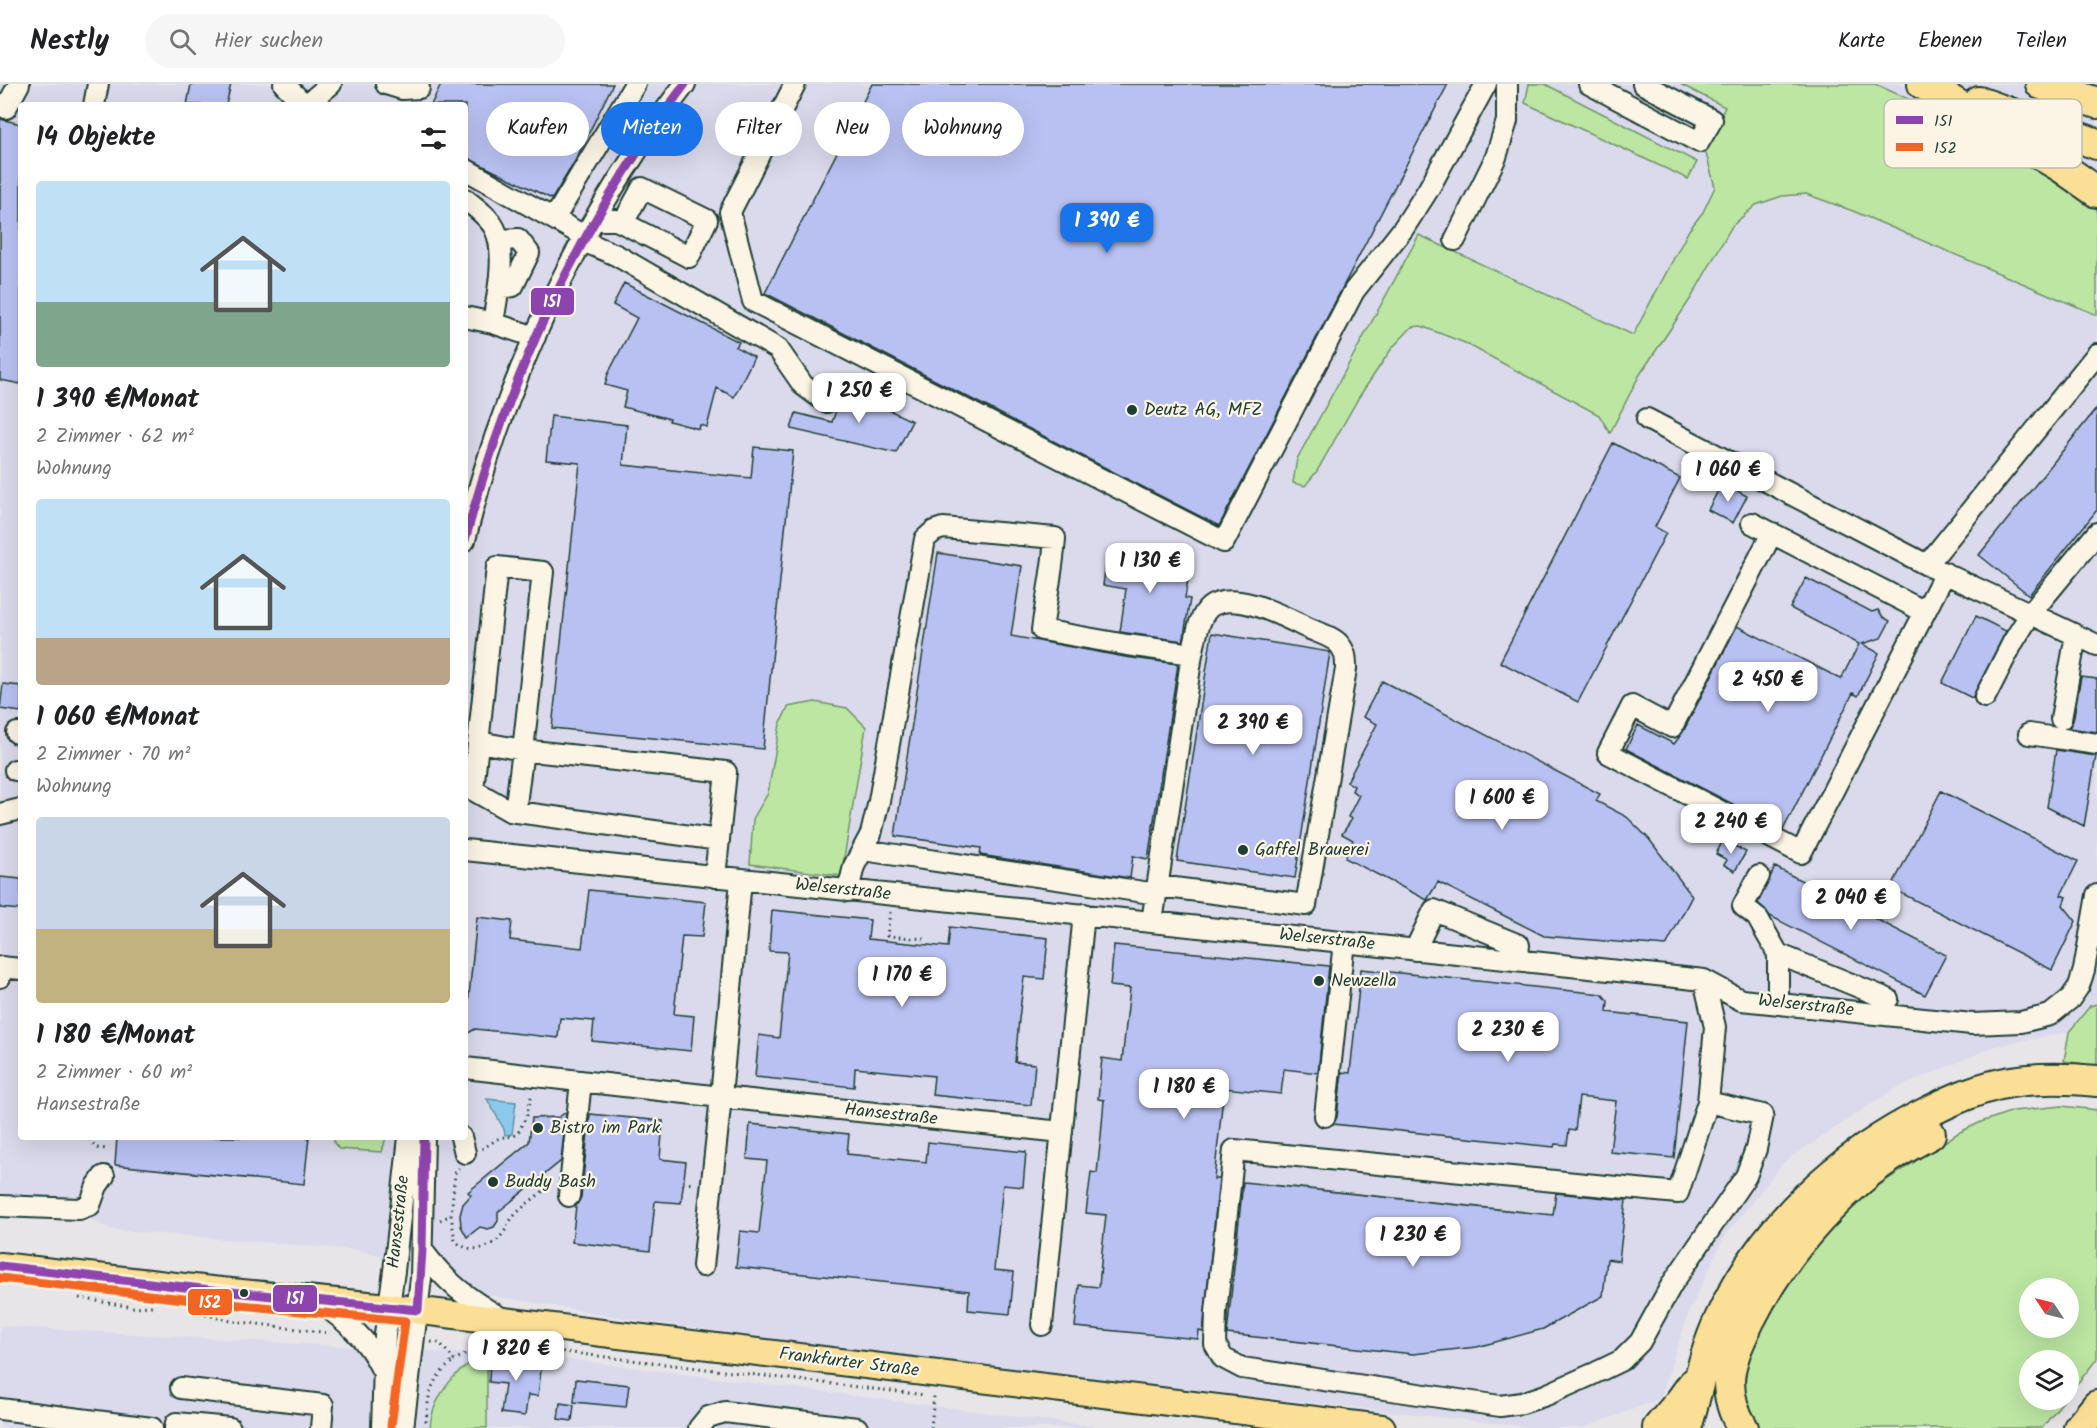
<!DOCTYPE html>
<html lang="de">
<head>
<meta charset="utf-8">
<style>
	body { margin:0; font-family:Kalam,sans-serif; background:#f6f6f6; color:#202124; height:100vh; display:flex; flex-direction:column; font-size:22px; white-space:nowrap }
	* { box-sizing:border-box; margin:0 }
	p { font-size:20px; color:#757577 }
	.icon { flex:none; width:33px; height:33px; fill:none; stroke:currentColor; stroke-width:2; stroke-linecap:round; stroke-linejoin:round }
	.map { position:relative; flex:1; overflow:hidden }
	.drawer { position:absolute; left:18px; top:18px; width:450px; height:1038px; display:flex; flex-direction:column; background:#fff; border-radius:6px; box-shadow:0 6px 24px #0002 }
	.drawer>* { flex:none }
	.hud { position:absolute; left:486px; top:18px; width:570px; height:54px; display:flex; gap:12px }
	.needle { width:39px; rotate:305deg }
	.controls { position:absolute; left:2019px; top:1194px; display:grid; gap:12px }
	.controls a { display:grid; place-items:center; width:60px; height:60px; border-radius:50%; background:#fff; box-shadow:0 6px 24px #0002; font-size:30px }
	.price { position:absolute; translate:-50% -51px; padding:0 14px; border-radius:12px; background:#fff; color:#222; font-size:20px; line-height:39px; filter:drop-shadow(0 2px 3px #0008) }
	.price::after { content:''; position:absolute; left:50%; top:36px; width:18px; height:14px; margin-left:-9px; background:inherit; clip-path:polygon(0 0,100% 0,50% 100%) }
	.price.active { background:#1a73e8; color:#fff }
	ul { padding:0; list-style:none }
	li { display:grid; align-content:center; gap:12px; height:318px; padding:0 18px }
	li span { display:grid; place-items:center; height:186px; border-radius:6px; color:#555 }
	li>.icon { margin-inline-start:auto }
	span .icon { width:108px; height:108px; fill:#fffc; stroke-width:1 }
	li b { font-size:26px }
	h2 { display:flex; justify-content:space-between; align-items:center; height:72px; padding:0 18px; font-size:26px }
	.pill { padding:0 21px; border-radius:27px; background:#fff; box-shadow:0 6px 24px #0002; font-size:21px; line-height:54px }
	.pill.active { background:#1a73e8; color:#fff }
	header { display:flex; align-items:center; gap:36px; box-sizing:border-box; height:84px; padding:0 30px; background:#fff; border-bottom:2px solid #e0e0e0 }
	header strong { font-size:28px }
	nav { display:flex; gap:33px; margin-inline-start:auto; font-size:21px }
	.search { width:420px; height:54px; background:#f6f6f6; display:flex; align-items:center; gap:15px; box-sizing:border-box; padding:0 21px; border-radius:33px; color:#757577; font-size:22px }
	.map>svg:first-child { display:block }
</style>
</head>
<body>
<header>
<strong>Nestly</strong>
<div class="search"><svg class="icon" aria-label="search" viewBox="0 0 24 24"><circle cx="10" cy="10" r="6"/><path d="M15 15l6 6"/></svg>Hier suchen</div>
<nav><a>Karte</a><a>Ebenen</a><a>Teilen</a></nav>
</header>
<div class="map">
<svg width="2097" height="1344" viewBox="0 0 2097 1344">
	<rect width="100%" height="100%" fill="#e8e5e9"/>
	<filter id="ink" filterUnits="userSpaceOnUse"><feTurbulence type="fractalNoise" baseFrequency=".0167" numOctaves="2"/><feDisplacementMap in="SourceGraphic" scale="12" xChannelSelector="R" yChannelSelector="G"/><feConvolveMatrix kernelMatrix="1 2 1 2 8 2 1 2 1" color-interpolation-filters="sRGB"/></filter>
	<g filter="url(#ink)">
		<path fill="#dadaec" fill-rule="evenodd" d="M0,0H2097V920L2089,922L2069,948L1996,962L1891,1007L1784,1078L1723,1155L1689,1228L1660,1315L1584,1344H1536L948,1278L649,1238L487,1211L467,1201L454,1188L356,1166L113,1146L88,1134H0ZM21,21H465V1053H21Z
			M0,1242L574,1276L1108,1344H0Z"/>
		<path fill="#bde6a2" stroke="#6e926b" stroke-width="1.5" fill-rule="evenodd" d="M1529,0H1545L1697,78L1688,95L1525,19Z
			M1680,0H1875L1966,41L2097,120V231L1853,127L1806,110L1782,112L1756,121L1732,142L1691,214L1639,292L1610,349L1599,331L1465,259L1421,242L1412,243L1392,264L1359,313L1317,387L1305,402L1293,399L1297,375L1419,151L1633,251L1689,146L1703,128L1715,103L1705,66L1725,23Z
			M815,618L847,624L866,643L841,792L750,780L753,735L768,709L780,640L788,623Z
			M2097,920V982L2064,977L2069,948L2090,922Z
			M2062,1022L2097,1026V1275L2069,1310L2068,1276H2030V1316H2064L2042,1344H1755L1739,1295L1774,1213L1849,1121L1958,1049L1981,1038L2013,1027ZM2030,1204H2068V1244H2030Z
			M334,1053H386L382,1068L339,1065L334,1059Z
			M487,1271V1344H430C431,1321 447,1296 466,1282C472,1277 480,1274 487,1271Z"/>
		<path fill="#8bcaec" stroke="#6092a2" stroke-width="1.5" d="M487,1015L516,1018L512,1050L505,1051L504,1045Z"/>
		<path fill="#b9c1f2" stroke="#1f3d34" stroke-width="1.5" d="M191,0H231L226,21H187Z
			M441,0H613L575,77L552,115L465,73V21H431Z
			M872,0H1448L1219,442L765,209Z
			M0,35L21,40V300L0,296Z
			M624,199L739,258L736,263L754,273L734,313L717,304L707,343L700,341L699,345L669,337L670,335L623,323L627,307L605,301L608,290L637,234L613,221Z
			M844,304L912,337L896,369L791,345L796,329L832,338Z
			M2097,324V426L2029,511L1979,471Z
			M551,332L627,341L623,381L751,394L754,363L793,367L763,665L552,644L580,379L546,376Z
			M1613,359L1680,394L1655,443L1666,449L1578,618L1500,578Z
			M1722,399L1747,412L1733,439L1708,426Z
			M1108,466L1161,473L1189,490L1185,514L1190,515L1183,557L1120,548L1126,505L1103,501Z
			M938,469L1022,482L1011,552L1125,573L1178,580L1148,775L1133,772L1130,794L980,771L981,764L895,752Z
			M1806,494L1872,528L1878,526L1883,533L1890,537L1881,554L1862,560L1879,569L1858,612L1853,609L1783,746L1626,665L1638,641L1674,660L1683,648L1737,542L1841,595L1859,560L1790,524Z
			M1976,532L2006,547L1972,614L1942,599Z
			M1212,549L1330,568L1295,794L1177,777Z
			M2081,593L2097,595V648L2069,644L2073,637Z
			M1382,597L1600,710L1596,717L1627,733L1649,755L1692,812L1666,862L1544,852L1438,798L1427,816L1345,774L1353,756L1342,750L1352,735L1348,733L1359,711L1352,707L1354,702L1347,698L1377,640L1363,633Z
			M3,600L21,602V628L0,625Z
			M2056,666L2096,672L2084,742L2047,723Z
			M1941,707L2078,777L2061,811L2066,813L2063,821L2076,837L2052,886L1891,804Z
			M1723,756L1746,768L1735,787L1724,781L1727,776L1716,770Z
			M1775,783L1946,871L1925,911L1770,832L1758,819Z
			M0,793L21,795V826L0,824Z
			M589,806L706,818L702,853L682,852L674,930L694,932L691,967L592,957L594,937L560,934L558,954L475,945L465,951L477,833L512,837L510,856L582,864Z
			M772,826L870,836L868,855L948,863L950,843L1048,854L1044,895L1024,893L1019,935L1015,978L1035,980L1031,1021L932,1011L934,992L855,984L854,1003L755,993L759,951L779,954L788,868L769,867Z
			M1114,861L1329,882L1318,989L1284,985L1281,1010L1224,1004L1214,1095H1219L1203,1248L1199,1247L1198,1255L1075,1243L1079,1201L1099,1203L1102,1167L1106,1131L1086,1129L1091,1088L1097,1089L1101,1052L1104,1016L1098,1015L1102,974L1122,977L1130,904L1110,902Z
			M1361,885L1602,910L1608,917L1607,928L1688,937L1674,1074L1610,1068L1616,1017L1579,1013L1575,1047L1569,1046L1567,1061L1555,1060L1554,1063L1333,1040L1337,1033L1342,988L1350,989Z
			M566,1028L561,1077L498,1128V1137L494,1143L488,1145L480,1143L467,1153L461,1142L460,1131L463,1120L471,1111L468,1108L529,1058L532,1034L559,1033Z
			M590,1030L663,1037L660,1075L686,1078L681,1119L655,1117L650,1167L572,1158L576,1122L581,1113Z
			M750,1040L849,1050L847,1070L926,1078L928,1058L1026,1068L1023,1103L1003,1101L994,1186L1014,1188L1010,1230L968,1226L969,1207L736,1183L740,1147L759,1149L767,1077L747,1075Z
			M117,1053H309L304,1100L115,1081Z
			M1243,1098L1553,1131L1556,1109L1626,1116L1619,1177L1607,1175L1603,1212L1543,1245L1477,1263L1413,1270L1227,1250Z
			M490,1273L542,1278L538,1312L528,1311L525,1332L501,1329L505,1300L489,1298Z
			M576,1295L629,1301L626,1323L574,1318Z
			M560,1319L574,1321L572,1337L558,1335Z"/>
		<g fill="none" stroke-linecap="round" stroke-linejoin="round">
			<g stroke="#1f3d34" stroke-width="24">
				<path id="minor" d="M284,0L305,21
					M386,0L402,5L419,4
					M795,0L730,128L753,217L1224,458L1354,207L1403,145L1428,106L1486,0
					M1589,0L1699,58L1712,36L1643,0
					M94,21L98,0
					M306,21L331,0
					M6,24L19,0
					M465,85L586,153
					M465,115C475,123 489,133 495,145C507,170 497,212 493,239
					M554,135L635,0
					M595,136H616L623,139L689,173L707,136L642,104L623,139
					M1455,156L1496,73L1507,37V0
					M583,157L616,171L778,265L803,301L826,318
					M499,204L513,202L529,169L518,155L499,156
					M465,233L493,239L535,253
					M1647,335L1927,481L2097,561
					M1752,439L1925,528
					M1772,449L1672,643L1632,622L1608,669L1801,769L1945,489
					M465,456C498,320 557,187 635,70C650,46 668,23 685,0
					M1927,481L2097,270
					M1985,613L2013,558L2031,529L2097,449
					M2061,635L2076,551
					M17,649H21
					M2029,650L2097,660
					M478,658L523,666L515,728
					M15,686L21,687
					M0,730L21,725
					M465,766L1704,896L1741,916L1972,940L2021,938L2050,931L2070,915L2079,902L2084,886L2097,811
					M863,766L1157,810
					M1759,792L1743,822L1757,833L1778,870V919
					M715,793L726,688L523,666L543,488L497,483L473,706L510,727L719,756
					M741,796L721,1013L1062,1048
					M848,807L854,782L871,750L879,717L925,455L934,447L943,444L1055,454C1053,485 1046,516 1042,546L1127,561L1192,570
					M1152,838L1192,570C1196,555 1198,533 1210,523C1235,505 1286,534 1310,545C1319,549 1333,553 1339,560C1346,568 1346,575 1346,585L1306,821L1159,802
					M1415,866L1434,826L1519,861L1517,876
					M1778,870L1888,915
					M0,893L1,883L21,885
					M1704,896L1715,943L1708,1018L1763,1031L1756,1065L1746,1092L1672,1200L1640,1258L1622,1276L1593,1290L1546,1311L1522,1319L1500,1322L1242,1284L1223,1274L1215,1260L1216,1228L1234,1066L1678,1109L1708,1018
					M465,984L721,1013L703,1182
					M1325,1032L1344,858
					M461,1053L465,1069
					M569,1112L581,997
					M0,1122L79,1125L90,1121L97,1102L104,1092
					M422,1166C446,1198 466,1214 501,1234
					M318,1217C345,1236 368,1255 382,1286
					M1042,1241L1084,830
					M181,1304L323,1321L321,1344
					M0,1325L152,1344
					M175,1344L176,1339L230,1344
					M382,1344L385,1250L394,1187L409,1053
					M403,1344L421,1194L424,1053
					M699,1344L708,1333L725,1328L857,1344"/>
			</g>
			<g stroke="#1f3d34" stroke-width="30">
				<path id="major" d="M0,1182L211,1206L389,1223L1382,1344"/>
			</g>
			<g stroke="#1f3d34" stroke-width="34">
				<path id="highway" d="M1923,0L2063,84L2097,108
					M2041,0L2097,19
					M1979,18L2097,60
					M1658,1344L1680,1318L1693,1300
					M1686,1344C1697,1308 1704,1269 1720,1235C1762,1143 1840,1071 1930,1027C1956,1014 1981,1003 2011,998C2040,993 2068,994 2097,997
					M1743,1344C1734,1330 1729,1314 1729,1297C1730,1275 1740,1256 1749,1237C1778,1179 1819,1130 1868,1089C1887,1074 1909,1061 1930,1050
					M2079,1344L2097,1322"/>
			</g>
			<path stroke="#1f3d34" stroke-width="3" stroke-dasharray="1.5 4.5" stroke-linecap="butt" d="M890,828L887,852L926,855
				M84,1053H87L97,1064L107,1065
				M482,1065L499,1054L517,1051L527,1031L532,1009
				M683,1099L693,1100
				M451,1131L455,1157C471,1171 493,1165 504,1148C508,1142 510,1136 514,1132C525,1120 539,1111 551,1101
				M440,1136L451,1131L455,1089L459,1084
				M79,1214L133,1223L152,1222
				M194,1227L225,1236L330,1249
				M431,1258L440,1259L454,1276L488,1259L925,1311
				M425,1344C430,1309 426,1301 454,1276
				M931,1344L934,1312"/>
			<use href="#minor" stroke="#fcf5e5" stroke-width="20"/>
			<use href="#major" stroke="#fbdf96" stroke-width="26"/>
			<use href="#highway" stroke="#fbdf96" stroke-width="30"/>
			<g stroke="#fcf5e5" stroke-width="14">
				<path id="bus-1" d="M465,456C511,284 579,143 685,0
					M0,1182L211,1206L418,1226L422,1166L424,1053"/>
			</g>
			<g stroke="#fcf5e5" stroke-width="14">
				<path id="bus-2" d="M0,1194L210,1218L405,1237L391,1342"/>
			</g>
			<use href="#bus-1" stroke="#8e44ad" stroke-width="9"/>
			<use href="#bus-2" stroke="#f26522" stroke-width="9"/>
		</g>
	</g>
	<g fill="#1f3d34" stroke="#fcf5e5" stroke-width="2">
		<circle cx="1132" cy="326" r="6"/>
		<circle cx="1243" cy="766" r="6"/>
		<circle cx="1319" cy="897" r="6"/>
		<circle cx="538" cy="1044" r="6"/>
		<circle cx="493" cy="1098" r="6"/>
		<circle cx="244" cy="1209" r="5"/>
	</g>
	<g text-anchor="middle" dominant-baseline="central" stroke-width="4.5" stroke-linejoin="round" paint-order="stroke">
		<g font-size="18" fill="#1f3d34" stroke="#fcf5e5" text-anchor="start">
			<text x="1144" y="326">Deutz AG, MFZ</text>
			<text x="1255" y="766">Gaffel Brauerei</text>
			<text x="1331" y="897">Newzella</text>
			<text x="550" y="1044">Bistro im Park</text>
			<text x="505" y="1098">Buddy Bash</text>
		</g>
		<g font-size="18" fill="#1f3d34" stroke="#fcf5e5">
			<text transform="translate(843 806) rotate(6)">Welserstraße</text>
			<text transform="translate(1327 856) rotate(6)">Welserstraße</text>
			<text transform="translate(1806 922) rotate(6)">Welserstraße</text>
			<text transform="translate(891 1031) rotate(6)">Hansestraße</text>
			<text transform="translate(399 1138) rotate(-84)">Hansestraße</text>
			<text transform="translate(849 1279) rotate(7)">Frankfurter Straße</text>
		</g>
	</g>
	<rect x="1884" y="15" width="198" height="69" rx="9" fill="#fcf5e5" stroke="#babeb0" stroke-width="1.5"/>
	<rect x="1896" y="32" width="27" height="8" fill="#8e44ad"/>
	<rect x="1896" y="59" width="27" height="8" fill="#f26522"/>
	<g font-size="16" fill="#1f3d34">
		<text x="1934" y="42">151</text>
		<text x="1934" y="69">152</text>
	</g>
	<g stroke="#fcf5e5" stroke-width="2">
		<rect x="530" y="203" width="45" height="29" rx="6" fill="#8e44ad"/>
		<rect x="272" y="1200" width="46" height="29" rx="6" fill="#8e44ad"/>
		<rect x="187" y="1204" width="46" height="28" rx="6" fill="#f26522"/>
	</g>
	<g font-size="16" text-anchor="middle" font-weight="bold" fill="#fff">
		<text x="552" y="223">151</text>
		<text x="295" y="1220">151</text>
		<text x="210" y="1224">152</text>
	</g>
</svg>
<div class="controls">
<a><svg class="needle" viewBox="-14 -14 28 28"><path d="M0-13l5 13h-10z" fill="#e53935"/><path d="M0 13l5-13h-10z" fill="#757577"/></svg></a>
<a><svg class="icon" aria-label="layers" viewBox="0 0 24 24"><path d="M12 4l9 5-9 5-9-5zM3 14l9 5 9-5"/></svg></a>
</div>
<b class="price active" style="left:1107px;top:170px">1 390 €</b>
<b class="price" style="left:859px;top:340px">1 250 €</b>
<b class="price" style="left:1728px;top:419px">1 060 €</b>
<b class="price" style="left:1150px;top:510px">1 130 €</b>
<b class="price" style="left:1768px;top:629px">2 450 €</b>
<b class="price" style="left:1253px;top:672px">2 390 €</b>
<b class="price" style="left:1502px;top:747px">1 600 €</b>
<b class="price" style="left:1731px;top:771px">2 240 €</b>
<b class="price" style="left:1851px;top:847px">2 040 €</b>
<b class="price" style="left:902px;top:924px">1 170 €</b>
<b class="price" style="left:1508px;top:979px">2 230 €</b>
<b class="price" style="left:1184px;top:1036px">1 180 €</b>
<b class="price" style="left:1413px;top:1184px">1 230 €</b>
<b class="price" style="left:516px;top:1298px">1 820 €</b>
<div class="hud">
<a class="pill">Kaufen</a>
<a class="pill active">Mieten</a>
<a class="pill">Filter</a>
<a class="pill">Neu</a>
<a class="pill">Wohnung</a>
</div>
<section class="drawer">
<h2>14 Objekte<svg class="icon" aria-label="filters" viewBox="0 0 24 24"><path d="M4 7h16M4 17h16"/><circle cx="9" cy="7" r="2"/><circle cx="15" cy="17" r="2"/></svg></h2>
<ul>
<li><span style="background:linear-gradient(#bfe0f5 65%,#7fa58c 0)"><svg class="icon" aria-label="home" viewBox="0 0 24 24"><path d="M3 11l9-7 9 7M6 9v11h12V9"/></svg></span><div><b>1 390 €/Monat</b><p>2 Zimmer · 62 m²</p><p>Wohnung</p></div></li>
<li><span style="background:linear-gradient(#bfe0f5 75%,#b9a48a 0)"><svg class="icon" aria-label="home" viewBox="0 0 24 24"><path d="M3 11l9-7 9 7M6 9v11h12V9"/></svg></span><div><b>1 060 €/Monat</b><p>2 Zimmer · 70 m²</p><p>Wohnung</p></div></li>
<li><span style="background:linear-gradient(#c9d6e8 60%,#c2b280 0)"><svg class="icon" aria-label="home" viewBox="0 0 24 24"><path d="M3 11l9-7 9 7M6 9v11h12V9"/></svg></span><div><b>1 180 €/Monat</b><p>2 Zimmer · 60 m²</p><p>Hansestraße</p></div></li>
</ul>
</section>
</div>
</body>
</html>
